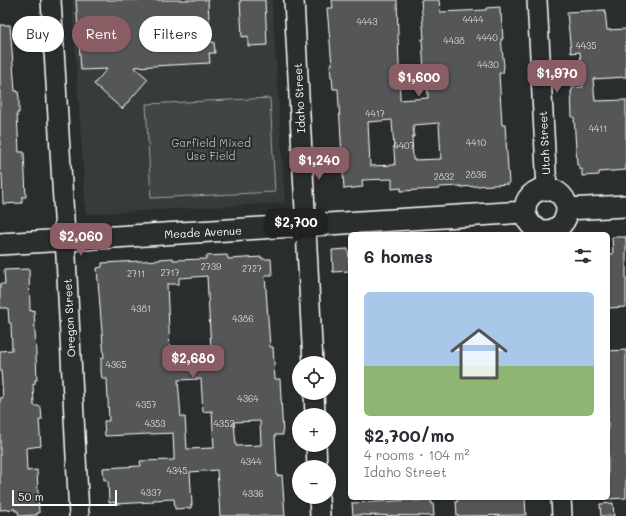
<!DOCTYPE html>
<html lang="en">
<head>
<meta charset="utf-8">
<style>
	body { margin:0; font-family:Mali,sans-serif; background:#f2f2f3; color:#2b2b33; height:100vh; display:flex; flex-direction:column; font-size:15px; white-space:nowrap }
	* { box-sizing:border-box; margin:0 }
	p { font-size:13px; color:#7c7c81 }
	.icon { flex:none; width:22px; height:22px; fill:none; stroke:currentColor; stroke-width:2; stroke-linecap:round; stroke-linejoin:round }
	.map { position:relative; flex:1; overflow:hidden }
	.details { position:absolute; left:348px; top:232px; width:262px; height:268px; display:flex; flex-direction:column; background:#fff; border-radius:6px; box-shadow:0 1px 3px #0004 }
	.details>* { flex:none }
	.guide { position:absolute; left:12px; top:16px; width:276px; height:36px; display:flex; gap:8px }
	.fabs { position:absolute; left:292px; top:356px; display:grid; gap:8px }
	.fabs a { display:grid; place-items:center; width:44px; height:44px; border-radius:50%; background:#fff; box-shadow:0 1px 3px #0004; font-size:20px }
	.scale { position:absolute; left:12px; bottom:10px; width:105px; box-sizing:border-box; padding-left:4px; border:2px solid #fff; border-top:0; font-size:11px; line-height:14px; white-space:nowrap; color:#fff; -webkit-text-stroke:3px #2a2d2e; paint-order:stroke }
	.price { position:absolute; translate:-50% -34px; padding:0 9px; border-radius:8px; background:#8a5d65; color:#fff; font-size:13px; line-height:26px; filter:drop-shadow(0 1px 2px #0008) }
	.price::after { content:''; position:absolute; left:50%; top:24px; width:12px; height:9px; margin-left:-6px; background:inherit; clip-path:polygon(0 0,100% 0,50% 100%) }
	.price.on { background:#222; color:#fff }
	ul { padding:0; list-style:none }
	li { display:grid; align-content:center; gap:8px; height:212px; padding:0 16px }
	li+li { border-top:1px solid #e1e1e2 }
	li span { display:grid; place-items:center; height:124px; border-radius:6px; color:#555 }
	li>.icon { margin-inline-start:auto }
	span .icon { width:72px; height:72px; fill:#fffc; stroke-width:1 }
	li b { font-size:17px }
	h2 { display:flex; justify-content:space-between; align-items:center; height:48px; padding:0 16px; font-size:17px }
	.tag { padding:0 14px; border-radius:18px; background:#fff; box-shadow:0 1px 3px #0004; font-size:14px; line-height:36px }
	.tag.on { background:#8a5d65; color:#fff }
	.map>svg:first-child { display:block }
</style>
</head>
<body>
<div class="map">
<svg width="626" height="516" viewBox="0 0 626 516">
	<rect width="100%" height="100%" fill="#2a2d2e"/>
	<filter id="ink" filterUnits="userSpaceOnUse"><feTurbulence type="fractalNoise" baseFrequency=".025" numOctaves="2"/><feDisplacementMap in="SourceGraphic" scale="8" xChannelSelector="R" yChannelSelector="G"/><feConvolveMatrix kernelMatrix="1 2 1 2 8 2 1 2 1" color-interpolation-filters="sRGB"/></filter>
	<g filter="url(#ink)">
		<path fill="#373a3b" d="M72,0H272L285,203L86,214Z"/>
		<path fill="#414445" stroke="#a0a2a2" d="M270,98L275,192L151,198L146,104Z"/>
		<path fill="#555758" stroke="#fff" fill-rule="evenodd" d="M76,0H208L210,42H214L215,53H209L210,63L134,67L148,79L122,109L94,84L107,69L81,70Z
			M240,0H265L267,45L248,46V36L242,37Z
			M332,0H397L400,100L428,98L427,72H424L422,39H424L421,0H439L440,12L486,10V8L500,7V14H501L503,39H501L504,66L503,73H499L502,125H505L509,184L461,187V186L439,187V189L401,191V188L392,189V179L362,180L363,187L344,189L338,89H333L332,77H331L330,65H332L327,8H333ZM392,120L395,165L370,166L368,122ZM439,123L441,159L413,160L412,137H414L413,125Z
			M605,10L607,30L626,29V77L593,79L595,101L626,100V170L599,172V175L582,176V169H579V165H577L574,117H572L571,91H572V88L583,87L580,52L571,53L567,12Z
			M0,25H10L15,91H18L19,98V113H17L19,152H24L26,197H22V203L3,204L2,174H0Z
			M612,237H626V307L608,308V254H613Z
			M348,249L350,271L333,272L332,250Z
			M227,255L228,259L262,257V259H271L272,275H265L270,347H273L275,379H280L283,435H275L277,476L282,475L285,516H220L217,470L190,472L192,505H191V508L175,509L174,499L153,500V502L115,504V502L109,503L108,480H104L103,468L141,466L140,461L174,460V455L173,433L105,436L104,421H109L107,379H102L101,372V358H104L97,268L102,267V263L160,260V259L173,258V260L206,259V256ZM207,276L211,350H206L207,357L185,358V351L170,352L167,284H179V278ZM201,379L203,412L212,411L214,448L187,449L185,417H181L178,380ZM260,421L261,445L236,446L234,422Z
			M29,269L30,311L34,310L35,330L37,380H35V384H33L34,406H40V408H41L42,420H39L41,446L26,448L27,471L37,470L39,513H37V515L19,516L18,511H15V509L0,510V398H3L1,370H0V351L12,350L11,323H9L8,308H0V284H5L4,270Z
			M626,350V498L608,499V351Z
			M458,498H525L526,515L457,516L456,501H458Z
			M414,500V501L431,500V503H433L434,516L353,515L352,503Z
			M613,503L614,516H601L600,504Z"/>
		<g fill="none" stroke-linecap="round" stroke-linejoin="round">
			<g stroke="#fff" stroke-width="22">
				<path id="tertiary" d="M51,0L64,217L79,516
					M294,0L313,363
					M537,0L547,189
					M548,231V234
					M314,393L315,415
					M316,445L317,467
					M319,497L320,516
					M561,498L562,516"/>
			</g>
			<g stroke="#fff" stroke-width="24">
				<path id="secondary" d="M525 210a21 21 0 1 1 42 0a21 21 0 1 1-42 0Z
					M567,209L626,206
					M0,244L525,212"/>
			</g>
			<use href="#tertiary" stroke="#2a2d2e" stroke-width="19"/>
			<use href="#secondary" stroke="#2a2d2e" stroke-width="21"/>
		</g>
	</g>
	<g text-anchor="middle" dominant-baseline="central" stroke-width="4" stroke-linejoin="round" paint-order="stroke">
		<g font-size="9" fill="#d4d5d5">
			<text x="473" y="19">4444</text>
			<text x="367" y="21">4443</text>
			<text x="487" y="37">4440</text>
			<text x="454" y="40">4438</text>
			<text x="586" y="45">4435</text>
			<text x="488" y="64">4430</text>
			<text x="375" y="113">4417</text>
			<text x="598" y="128">4411</text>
			<text x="476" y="142">4410</text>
			<text x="404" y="145">4407</text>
			<text x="476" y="174">2836</text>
			<text x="444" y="176">2832</text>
			<text x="211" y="266">2739</text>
			<text x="252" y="268">2727</text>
			<text x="170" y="272">2717</text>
			<text x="136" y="273">2711</text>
			<text x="141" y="308">4381</text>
			<text x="243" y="318">4386</text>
			<text x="116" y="364">4365</text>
			<text x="248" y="398">4364</text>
			<text x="146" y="404">4357</text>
			<text x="155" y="423">4353</text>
			<text x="224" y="423">4352</text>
			<text x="251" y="461">4344</text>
			<text x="177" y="470">4345</text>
			<text x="151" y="492">4337</text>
			<text x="253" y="493">4336</text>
		</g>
		<g font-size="11" fill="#fff" stroke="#2a2d2e">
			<text transform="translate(299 98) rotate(-93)">Idaho Street</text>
			<text transform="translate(544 143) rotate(-93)">Utah Street</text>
			<text transform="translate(203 232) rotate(-3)">Meade Avenue</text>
			<text transform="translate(69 318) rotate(-93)">Oregon Street</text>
		</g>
		<g font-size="11" fill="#b3b4b5" stroke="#2a2d2e">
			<text x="211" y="142">Garfield Mixed<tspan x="211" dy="13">Use Field</tspan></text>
		</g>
	</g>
</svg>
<div class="fabs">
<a><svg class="icon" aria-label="locate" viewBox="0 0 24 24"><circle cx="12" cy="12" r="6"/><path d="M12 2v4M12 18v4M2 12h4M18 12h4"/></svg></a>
<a>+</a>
<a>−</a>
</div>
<div class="scale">50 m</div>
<b class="price" style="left:557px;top:94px">$1,970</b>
<b class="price" style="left:419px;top:98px">$1,600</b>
<b class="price" style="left:319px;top:181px">$1,240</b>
<b class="price on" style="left:296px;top:243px">$2,700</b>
<b class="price" style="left:81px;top:257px">$2,060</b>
<b class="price" style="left:193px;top:379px">$2,680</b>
<div class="guide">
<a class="tag">Buy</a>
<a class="tag on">Rent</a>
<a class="tag">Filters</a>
</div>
<section class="details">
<h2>6 homes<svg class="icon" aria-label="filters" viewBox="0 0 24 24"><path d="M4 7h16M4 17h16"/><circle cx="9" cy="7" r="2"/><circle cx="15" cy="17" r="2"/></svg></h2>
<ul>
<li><span style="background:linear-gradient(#a9c7e8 60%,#8fb573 0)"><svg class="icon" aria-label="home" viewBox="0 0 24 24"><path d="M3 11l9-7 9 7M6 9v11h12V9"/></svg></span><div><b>$2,700/mo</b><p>4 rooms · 104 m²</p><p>Idaho Street</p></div></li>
</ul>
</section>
</div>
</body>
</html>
